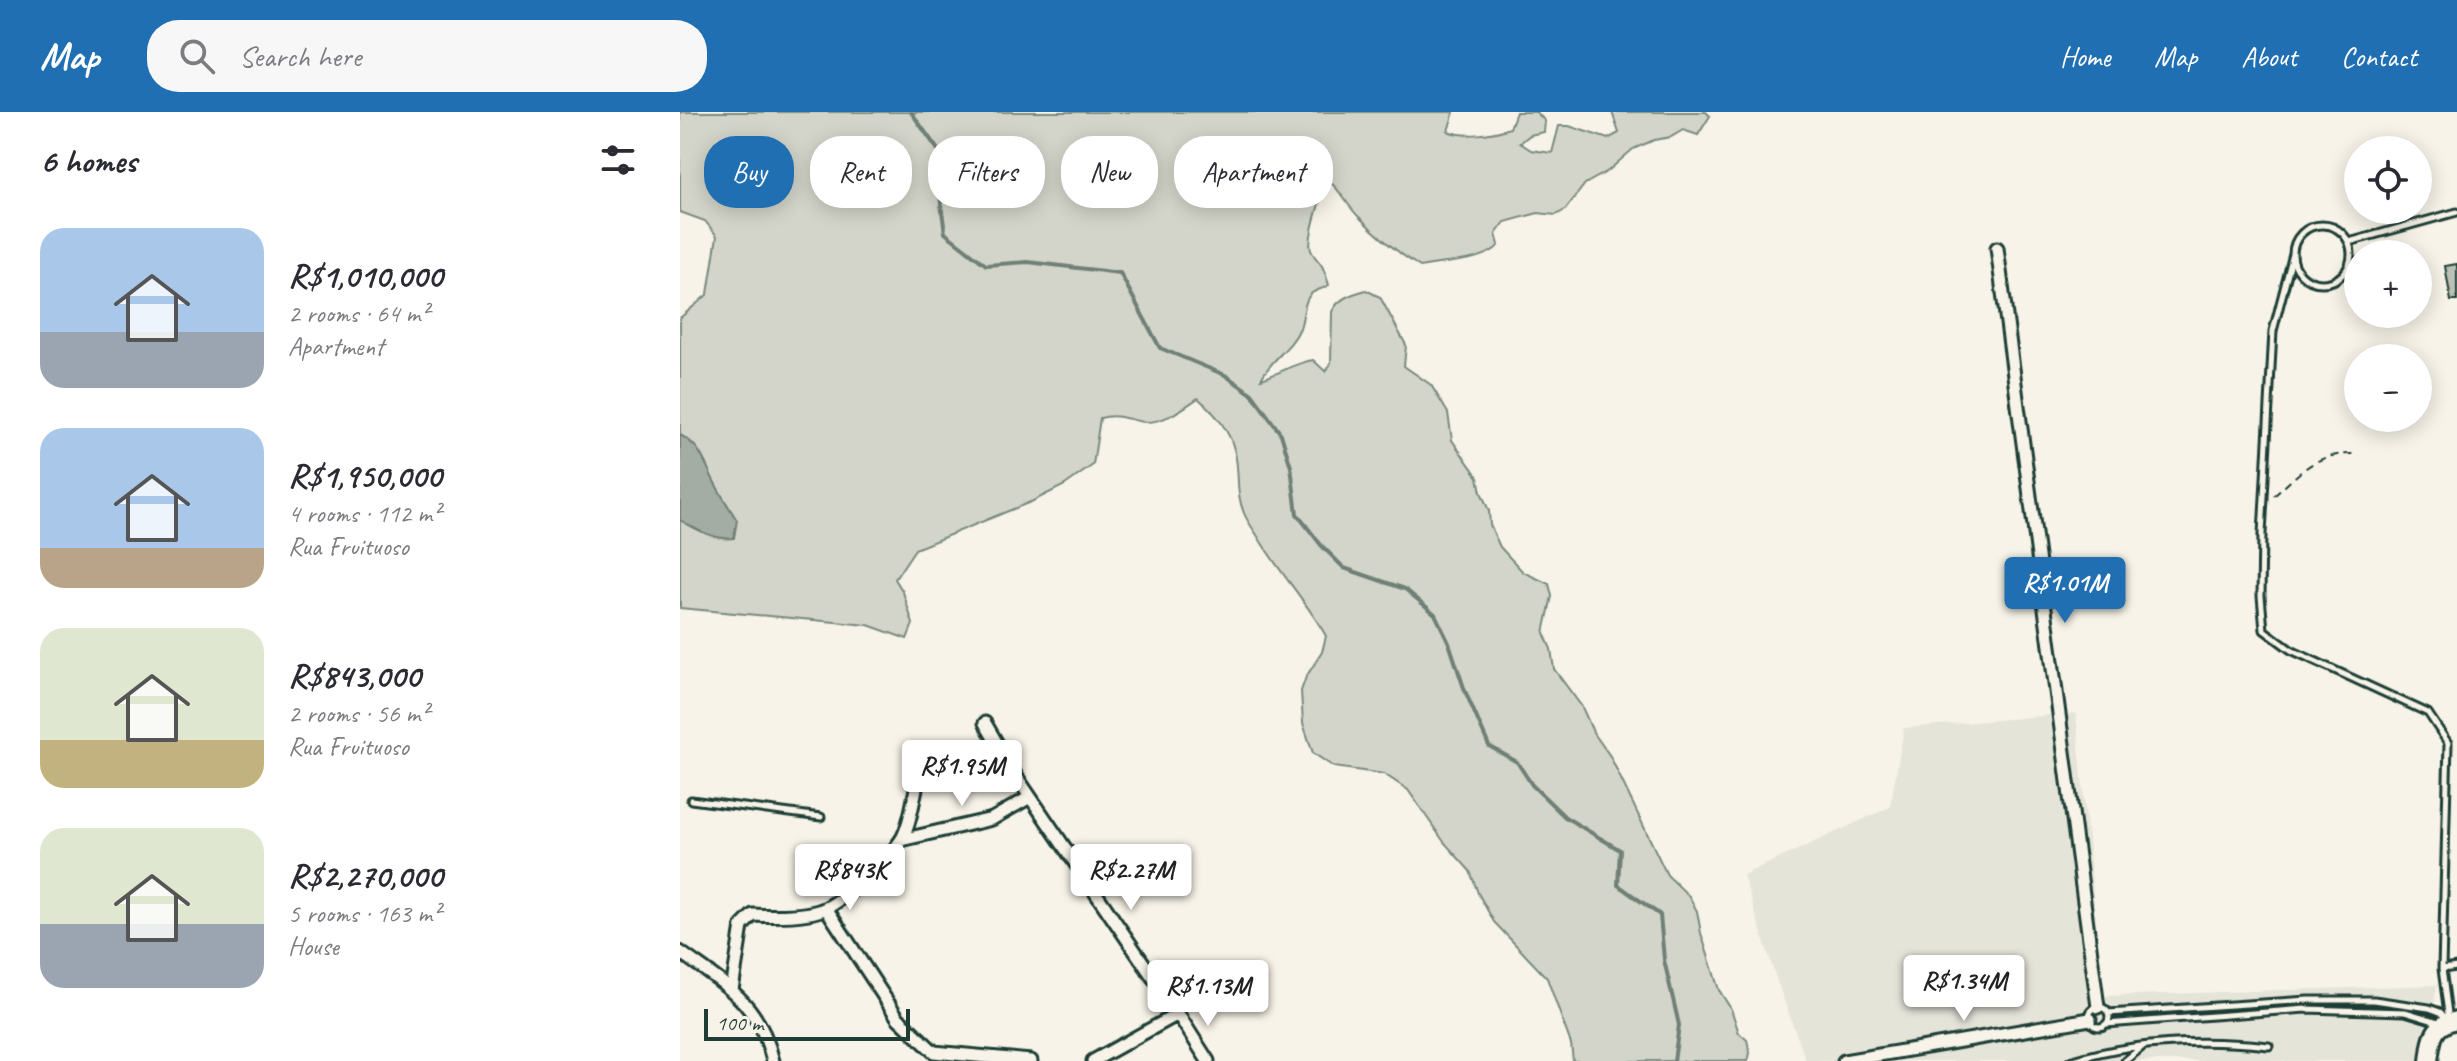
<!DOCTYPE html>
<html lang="en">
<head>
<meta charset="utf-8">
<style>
	body { margin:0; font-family:Caveat,sans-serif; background:#f7f7f7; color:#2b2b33; height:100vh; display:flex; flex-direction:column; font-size:30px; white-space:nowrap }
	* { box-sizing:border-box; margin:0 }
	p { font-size:26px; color:#7c7c81 }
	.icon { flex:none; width:44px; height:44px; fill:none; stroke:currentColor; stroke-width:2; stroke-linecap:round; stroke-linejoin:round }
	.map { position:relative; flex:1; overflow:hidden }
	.panel { display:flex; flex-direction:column; background:#fff; width:680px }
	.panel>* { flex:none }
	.banner { position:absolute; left:24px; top:24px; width:760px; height:72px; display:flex; gap:16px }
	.buttons { position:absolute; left:1664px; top:24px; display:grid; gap:16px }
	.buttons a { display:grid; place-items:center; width:88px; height:88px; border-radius:50%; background:#fff; box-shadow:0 4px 20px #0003; font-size:40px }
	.scale { position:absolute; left:24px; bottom:20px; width:206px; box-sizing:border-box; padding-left:8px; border:4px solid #1f3d34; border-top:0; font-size:22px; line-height:28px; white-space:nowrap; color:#1f3d34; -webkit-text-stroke:6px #f7f3e8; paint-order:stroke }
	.price { position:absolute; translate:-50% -68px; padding:0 18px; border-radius:8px; background:#fff; color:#222; font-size:26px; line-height:52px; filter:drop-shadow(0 2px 4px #0008) }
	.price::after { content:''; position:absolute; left:50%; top:48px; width:24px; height:18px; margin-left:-12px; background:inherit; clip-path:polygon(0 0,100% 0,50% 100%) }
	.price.selected { background:#1f6fb2; color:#fff }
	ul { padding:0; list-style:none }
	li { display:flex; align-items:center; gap:24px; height:200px; padding:0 40px }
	li span { display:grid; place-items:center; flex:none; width:224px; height:160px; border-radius:24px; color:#555 }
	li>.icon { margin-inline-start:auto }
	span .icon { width:96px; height:96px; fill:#fffc; stroke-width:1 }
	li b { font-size:34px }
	h2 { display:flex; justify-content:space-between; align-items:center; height:96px; padding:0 40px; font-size:34px }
	.chip { padding:0 28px; border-radius:32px; background:#fff; box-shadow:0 4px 20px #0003; font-size:28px; line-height:72px }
	.chip.selected { background:#1f6fb2; color:#fff }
	header { display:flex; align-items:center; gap:48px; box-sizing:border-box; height:112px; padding:0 40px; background:#1f6fb2; color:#fff }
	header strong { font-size:38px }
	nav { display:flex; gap:44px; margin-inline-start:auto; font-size:28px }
	.search { width:560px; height:72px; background:#f7f7f7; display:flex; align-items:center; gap:20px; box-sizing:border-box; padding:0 28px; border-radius:32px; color:#7c7c81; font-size:30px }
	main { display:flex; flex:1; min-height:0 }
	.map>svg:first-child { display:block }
</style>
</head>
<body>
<header>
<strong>Map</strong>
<div class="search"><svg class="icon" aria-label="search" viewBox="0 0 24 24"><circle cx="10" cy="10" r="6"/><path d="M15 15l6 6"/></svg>Search here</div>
<nav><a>Home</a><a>Map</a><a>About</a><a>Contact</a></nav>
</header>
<main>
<section class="panel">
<h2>6 homes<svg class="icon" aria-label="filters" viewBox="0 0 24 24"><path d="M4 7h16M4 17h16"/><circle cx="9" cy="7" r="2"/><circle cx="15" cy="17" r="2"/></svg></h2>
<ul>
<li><span style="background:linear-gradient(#a9c7e8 65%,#9aa5b1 0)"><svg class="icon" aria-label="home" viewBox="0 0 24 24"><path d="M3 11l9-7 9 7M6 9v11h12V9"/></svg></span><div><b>R$1,010,000</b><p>2 rooms · 64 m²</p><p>Apartment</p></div></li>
<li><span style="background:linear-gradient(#a9c7e8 75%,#b9a48a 0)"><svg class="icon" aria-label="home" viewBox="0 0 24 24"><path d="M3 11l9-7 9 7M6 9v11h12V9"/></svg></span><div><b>R$1,950,000</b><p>4 rooms · 112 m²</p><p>Rua Fruituoso</p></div></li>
<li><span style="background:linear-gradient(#dfe7d0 70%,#c2b280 0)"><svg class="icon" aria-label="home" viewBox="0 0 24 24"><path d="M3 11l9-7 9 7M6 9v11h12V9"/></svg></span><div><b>R$843,000</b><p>2 rooms · 56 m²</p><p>Rua Fruituoso</p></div></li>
<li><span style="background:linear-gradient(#dfe7d0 60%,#9aa5b1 0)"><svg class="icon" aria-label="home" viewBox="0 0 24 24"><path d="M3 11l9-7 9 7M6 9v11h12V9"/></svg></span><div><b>R$2,270,000</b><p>5 rooms · 163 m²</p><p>House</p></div></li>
</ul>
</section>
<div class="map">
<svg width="1777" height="949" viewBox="0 0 1777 949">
	<rect width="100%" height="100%" fill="#f7f3e8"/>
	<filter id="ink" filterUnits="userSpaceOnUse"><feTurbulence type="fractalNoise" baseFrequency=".0125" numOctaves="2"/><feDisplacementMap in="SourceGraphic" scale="16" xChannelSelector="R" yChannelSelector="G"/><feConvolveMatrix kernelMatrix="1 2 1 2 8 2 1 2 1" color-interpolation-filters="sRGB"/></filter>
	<g filter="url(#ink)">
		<path fill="#e5e4d9" d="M1396,601L1423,884L1757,873L1745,949H1126L1097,869L1063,763L1210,695L1224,616Z"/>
		<path fill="#d3d5ca" stroke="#79897f" stroke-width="2" d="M0,0H774L768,19C784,26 813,22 830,16L836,0H856L865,9L864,20L850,23L840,31L851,38L872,41L879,14H889L928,27L939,21L932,0H1026L1030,4L1018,23L1003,18L991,25L974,28L953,37L928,59L905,72L885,98L876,103L858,101L825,110L816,122L819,133C806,150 762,150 740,155C718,141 698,124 679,105C668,95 662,80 650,70C642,77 627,126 631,138C633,144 639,149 642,154C645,160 647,167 649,173C644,177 637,177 632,181C623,188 624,206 620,216C611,237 591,247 581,267C599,262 614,251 633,248L646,260L651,251L652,200C658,186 672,182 686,178L700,185L726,233L724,254L751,273L768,301L772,328L798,365L801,380L809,399L810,413L820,435L843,460L869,472L872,484L864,521L871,537L874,557L902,595L913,620L930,644L987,763L1009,784L1017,799L1021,821L1039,878L1051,897L1059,921L1067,928L1070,941L1068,949H893L891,932L867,866L814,810L798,781L790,759L764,730L728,678L704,662L654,655L633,641L623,611L621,579L626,565L642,540L646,524C627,490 600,461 580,428C575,419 568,411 564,401C555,380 560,362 555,341C550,318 535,301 518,286C501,298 480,314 458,309C444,306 436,302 420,306L413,353L385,373L353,389L235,437L215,467L223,480L233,512L227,527L188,513L0,496V206L28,182L37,124L25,109L0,100Z"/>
		<path fill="#a4ada3" stroke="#6f8077" stroke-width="2" d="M0,323C19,333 22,344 31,363C38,378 48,394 57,408L54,426C36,429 15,417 0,408Z"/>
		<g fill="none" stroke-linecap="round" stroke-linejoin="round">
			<path stroke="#6f8077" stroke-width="4" d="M231,0L268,52L260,84L265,121L306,153L348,150L440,161L480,236L545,263L572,282L601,322L611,355L617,402L641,433L664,456L725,477L755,502L769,531L785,579L809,634L837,650L852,673L885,705L940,738L938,773L980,803L984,848L999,913L994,949"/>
		</g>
		<path fill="#bbc1b6" stroke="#1f3d34" stroke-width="2" d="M1777,152V189H1771L1765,154Z"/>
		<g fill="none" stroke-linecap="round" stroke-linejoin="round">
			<g stroke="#1f3d34" stroke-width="11">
				<path id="service" d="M1613 142a29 29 0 1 1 58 0a29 29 0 1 1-58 0Z
					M1669,130L1777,100
					M1613,142L1593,219L1582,422L1581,484L1584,518L1611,538L1748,601L1768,631L1762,857L1777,855
					M11,688L141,705
					M1762,857L1769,909
					M1409 905a10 10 0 1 1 20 0a10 10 0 1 1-20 0Z
					M1428,901L1628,888H1694L1749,896L1760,900L1768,909
					M1426,912L1626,897L1725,900L1758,910
					M1390,949C1454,929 1523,927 1589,934
					M1445,949L1462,935"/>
			</g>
			<g stroke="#1f3d34" stroke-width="17">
				<path id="minor" d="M1317,136L1418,895
					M305,611L336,664L498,902L413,949
					M221,728L312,707L350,685
					M146,796L218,906L254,940L351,949
					M0,840C45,873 79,890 93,949
					M52,878L62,814L73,803C93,804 128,805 146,796C165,787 213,743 223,725C231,709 233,689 237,672
					M498,902L528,949
					M1164,949L1410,907"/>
			</g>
			<g stroke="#1f3d34" stroke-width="22">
				<path id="secondary" d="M1749,949C1752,926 1752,913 1777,908"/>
			</g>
			<path stroke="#1f3d34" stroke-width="2" stroke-dasharray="8 6" stroke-linecap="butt" d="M1594,384C1621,360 1635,341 1674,342"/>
			<use href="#service" stroke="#f7f3e8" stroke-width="5"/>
			<use href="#minor" stroke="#f7f3e8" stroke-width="11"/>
			<use href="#secondary" stroke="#f7f3e8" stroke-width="16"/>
		</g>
	</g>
</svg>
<div class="buttons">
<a><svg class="icon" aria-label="locate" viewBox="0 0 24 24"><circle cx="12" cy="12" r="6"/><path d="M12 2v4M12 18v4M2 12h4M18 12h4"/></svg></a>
<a>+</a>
<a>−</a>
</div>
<div class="scale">100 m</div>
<b class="price selected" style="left:1385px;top:513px">R$1.01M</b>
<b class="price" style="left:282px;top:696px">R$1.95M</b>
<b class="price" style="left:170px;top:800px">R$843K</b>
<b class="price" style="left:451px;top:800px">R$2.27M</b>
<b class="price" style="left:1284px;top:911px">R$1.34M</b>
<b class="price" style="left:528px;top:916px">R$1.13M</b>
<div class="banner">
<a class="chip selected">Buy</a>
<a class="chip">Rent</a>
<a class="chip">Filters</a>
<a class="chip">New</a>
<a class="chip">Apartment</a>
</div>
</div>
</main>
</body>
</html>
